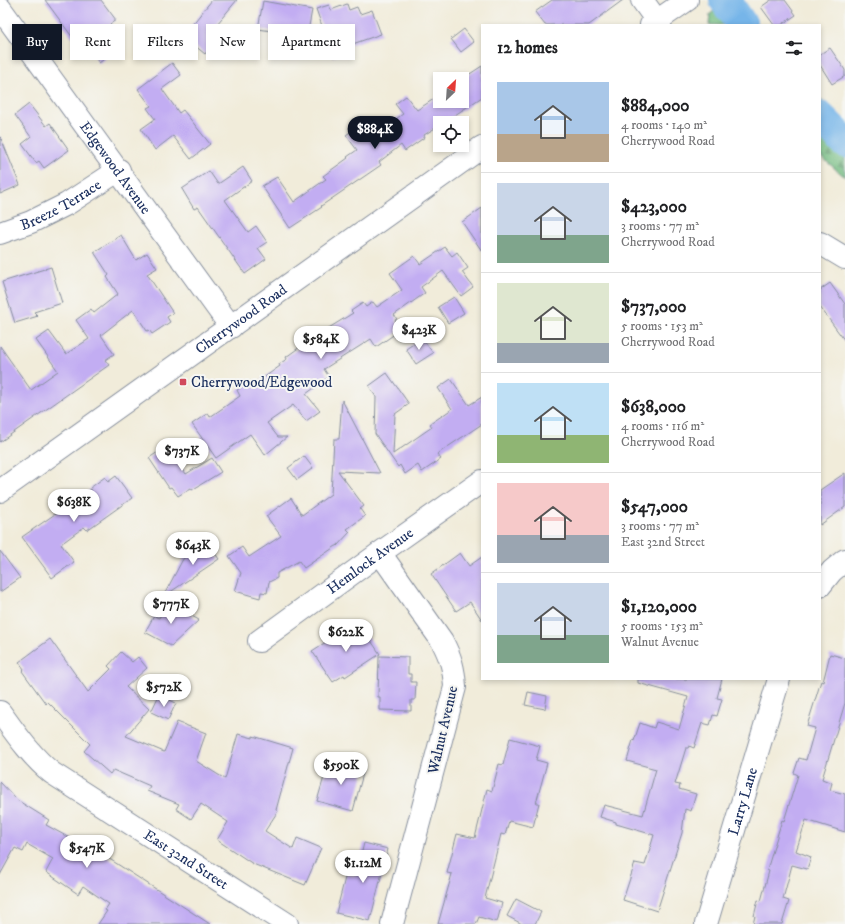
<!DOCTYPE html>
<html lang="en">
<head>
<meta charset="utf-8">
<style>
	body { margin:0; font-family:"IM FELL DW Pica",serif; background:#f6f6f6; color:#202124; height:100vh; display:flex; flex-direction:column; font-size:15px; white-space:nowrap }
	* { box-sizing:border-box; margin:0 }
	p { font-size:13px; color:#757577 }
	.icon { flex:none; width:22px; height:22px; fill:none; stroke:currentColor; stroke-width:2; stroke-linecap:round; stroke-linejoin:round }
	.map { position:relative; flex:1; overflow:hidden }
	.details { position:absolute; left:481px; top:24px; width:340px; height:656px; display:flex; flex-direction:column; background:#fff; border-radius:0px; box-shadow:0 2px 6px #0003 }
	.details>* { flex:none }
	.hud { position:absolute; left:12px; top:24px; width:380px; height:36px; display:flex; gap:8px }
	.needle { width:26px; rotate:25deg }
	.controls { position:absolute; left:433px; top:72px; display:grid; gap:8px }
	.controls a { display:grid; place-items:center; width:36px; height:36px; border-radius:0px; background:#fff; box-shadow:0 2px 6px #0003; font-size:20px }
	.price { position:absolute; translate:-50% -34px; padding:0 9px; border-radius:14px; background:#fff; color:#222; font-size:13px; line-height:26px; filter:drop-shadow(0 1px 2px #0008) }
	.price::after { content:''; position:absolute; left:50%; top:24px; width:12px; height:9px; margin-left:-6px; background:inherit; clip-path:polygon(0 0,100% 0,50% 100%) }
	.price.current { background:#111827; color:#fff }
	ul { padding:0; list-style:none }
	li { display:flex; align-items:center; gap:12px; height:100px; padding:0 16px }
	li+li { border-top:1px solid #e0e0e0 }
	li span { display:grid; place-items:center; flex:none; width:112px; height:80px; border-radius:0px; color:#555 }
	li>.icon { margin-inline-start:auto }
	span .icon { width:48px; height:48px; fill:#fffc; stroke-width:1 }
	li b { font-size:17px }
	h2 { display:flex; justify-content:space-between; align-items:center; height:48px; padding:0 16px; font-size:17px }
	.tag { padding:0 14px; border-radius:0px; background:#fff; box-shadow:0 2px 6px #0003; font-size:14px; line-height:36px }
	.tag.current { background:#111827; color:#fff }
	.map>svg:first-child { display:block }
</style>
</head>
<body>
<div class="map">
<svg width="845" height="924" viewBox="0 0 845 924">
	<defs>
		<pattern id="forest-firs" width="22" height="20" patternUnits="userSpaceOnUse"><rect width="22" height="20" fill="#78be84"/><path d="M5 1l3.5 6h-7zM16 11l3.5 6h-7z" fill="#629b6f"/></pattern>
	</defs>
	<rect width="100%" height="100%" fill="#f6f6f2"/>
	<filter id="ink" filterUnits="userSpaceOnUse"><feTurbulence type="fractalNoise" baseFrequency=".025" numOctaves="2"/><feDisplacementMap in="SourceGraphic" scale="8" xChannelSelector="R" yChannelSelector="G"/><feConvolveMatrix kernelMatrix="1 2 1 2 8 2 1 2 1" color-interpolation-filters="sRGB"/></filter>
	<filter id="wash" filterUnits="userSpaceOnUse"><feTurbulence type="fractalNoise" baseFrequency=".012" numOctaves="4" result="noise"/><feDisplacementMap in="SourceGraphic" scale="16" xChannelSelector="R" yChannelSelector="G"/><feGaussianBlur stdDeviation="0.9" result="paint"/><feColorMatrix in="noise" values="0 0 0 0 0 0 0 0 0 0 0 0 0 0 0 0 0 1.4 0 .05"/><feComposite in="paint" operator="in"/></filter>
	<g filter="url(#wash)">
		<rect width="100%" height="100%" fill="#f1ecda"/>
		<path fill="url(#forest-firs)" stroke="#4a7671" d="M729,0H739L759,25H709L710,14Z
			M820,99L845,123V177L820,156Z"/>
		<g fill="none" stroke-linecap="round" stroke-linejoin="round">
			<path stroke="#76b5e9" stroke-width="32" d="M725,0L742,25
				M820,117L845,142"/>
		</g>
		<g id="blocks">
			<path fill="#c2adf2" d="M45,0H101L116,20L110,24L124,44L99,63L78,33L73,38Z
				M212,0H237L212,30L219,36L205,54L183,36Z
				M552,0H623L589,25H545L535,12Z
				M771,0H785L796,15L781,25H774L761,7Z
				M263,1L312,10L306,42L271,36L272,31L258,29Z
				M347,4L349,10L357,7L360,14L372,10L381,34L347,46L349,51L333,57L316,9L329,5L331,10Z
				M464,29L474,42L461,52L451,39Z
				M830,48L845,70V76L832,84L820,65V54Z
				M172,63L181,75L162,89L179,113L183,110L210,144L191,159L173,136L155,150L141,129L155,119L147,108L151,106L138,89Z
				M482,66V97L443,123H440V125L424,135L425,137L405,151L401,145L379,162L381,165L321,206L322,207L290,228L262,186L277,177L294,202L326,179L323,176L348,158L347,157L357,150L346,135L367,120L377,132L403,114L395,104L406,96L417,110L440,95V101H462V79Z
				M29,104L46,126L50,123L69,150L44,168L39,161L36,163L22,144L31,137L15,115Z
				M0,136L20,185L0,194Z
				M243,167L252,181L225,200L248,232L256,226L267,242L258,248L266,259L245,274L198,207L194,209L182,189L209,171L218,184Z
				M482,208V251L462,222Z
				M121,235L136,260L147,253L157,268L147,274L173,313L167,317L170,322L152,334L149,330L147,331L133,310L101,335L114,354L105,360L109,365L0,442V346L31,390L58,371L36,340L49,331L66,354L89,339L76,320L91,309L94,313L118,294L107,277L109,275L94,252Z
				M445,247L452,256L457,252L468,268L462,272L473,287L461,296L443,271L421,287L425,293L394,315L397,319L395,320L402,329L376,347L371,339L324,369L329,377L306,394L320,411L306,421L293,405L267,423L278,437H287L265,455L250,434L216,458L192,424L208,413L210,417L240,396L237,390L249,382L252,386L280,366L279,364L287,359L286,357L311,339L353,313L351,311L363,303L366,307L373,302L377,307L402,290L390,273L414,256L420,264Z
				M51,267L62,303L34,312L38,316L15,323L2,282Z
				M830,283L845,304V341L820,307V290Z
				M454,297L464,313L448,323L438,307Z
				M422,338L433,353L416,364L406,349Z
				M387,373L409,404L395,414L393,454L432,427L430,424L452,409L438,388L451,379L469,405L482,397V424L437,454L441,459L422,472L418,465L405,474L400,465L398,467L375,434L376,397L369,386Z
				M342,400L380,473L338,471L364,506L360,509L365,516L347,529L350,532L337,546H336L304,568L299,561L277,573V578L269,582L267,593L261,592L260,598L235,591L241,573L229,556L242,547L249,557L281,536L266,516L291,498L302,515L331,494L334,439H339Z
				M167,446L186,474L212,458L221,472L192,490L191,488L178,496L171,487L169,488L149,458Z
				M304,456L313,468L297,480L288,468Z
				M845,473V507L820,525V490Z
				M116,476L132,498L87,530L84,527L61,544L74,562L52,578L22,537L91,489L90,488L105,477L108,482Z
				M207,542L219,559L163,597L183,559Z
				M0,551L20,578L0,592Z
				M460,553L469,566L482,557V620L470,602L456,611L431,574Z
				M168,603L199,620L171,646L145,632L154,616L159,618Z
				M361,626L380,654L345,677L344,675L333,682L312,651L343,631L346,635Z
				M50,639L88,692L111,669L108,666L121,652L132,662L138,657L147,668L126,687L149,709L126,736L164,752L177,722L206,733L196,761L225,779L238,734L253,738V736L293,748L276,810L278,811L265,831L293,849L297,838L321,848L305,885L253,864L217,840L228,822L201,804L191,819L176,809L179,804L147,791L150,786L113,770L110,774L84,751L90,744L48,702L46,704L22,671L24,669L19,662Z
				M830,654L845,658V703L822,779L832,783L830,790L845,794V832L806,820L796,851L811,857L807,869L792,865L783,899L789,901L782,924H753L755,916H754L758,900L761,901L769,871L767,870L782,820L784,821L798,775L794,773L799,758L806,760L815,728L807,726L821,681L823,682Z
				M379,656L408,657V674H411V682H416L415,700H411V711L380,710V697H378Z
				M638,679H722L717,698L722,699L717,716L713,715L710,725L702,723L694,748L689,746L688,748H686L675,784L680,785L679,789L696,794L691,811L685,809L682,833L657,911L623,900L635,863L645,865L654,835L616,824V822L600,817L604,805L643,815L656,769L627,761L633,740L634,741L640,723L654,728L656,722L679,729L688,697L638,683Z
				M528,692L547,696L545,709L525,705Z
				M159,695L176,703L168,720L151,712Z
				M510,738L540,746L536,760L547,763L536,803H539L533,827L509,821L505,835L501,834L485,898L502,903L497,922L479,917L476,924H438L452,874L447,873L457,834L475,838L487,789L492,791L499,764L503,765Z
				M329,760L364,770L353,811L317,801Z
				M0,782L17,800L49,820L46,825L75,841L77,838L210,924H98L107,911L105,910L109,904L83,886L78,894L46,872L53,859L27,844L23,852L15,848L0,875Z
				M364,843L388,849L370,921L336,913L346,874L356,876Z
				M516,899L541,912L535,924H522L507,916Z"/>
		</g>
	</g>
	<g filter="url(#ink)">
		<use href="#blocks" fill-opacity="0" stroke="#868e9c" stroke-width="1"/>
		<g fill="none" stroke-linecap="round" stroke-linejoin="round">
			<g stroke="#868e9c" stroke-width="24">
				<g id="minor">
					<path d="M642,0L660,25"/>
					<path id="s1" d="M0,8L231,327"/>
					<path d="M651,25L687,0"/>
					<path id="s2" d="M0,233L31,222L67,204L119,170"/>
					<path d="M820,243L845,258"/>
					<path id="s3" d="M0,491L482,147"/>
					<path d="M380,553L442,641C451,658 454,669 455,687L392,924"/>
					<path d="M820,586L832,571L845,560"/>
					<path id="s4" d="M259,641L380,553L482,481"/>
					<path id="s5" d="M0,712C16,734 31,756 52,773L287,924"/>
					<path id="s6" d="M706,924L779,679"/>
				</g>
			</g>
			<use href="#minor" stroke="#fff" stroke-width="22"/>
		</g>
	</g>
	<rect fill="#d1495b" stroke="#f6f6f2" stroke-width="1.5" x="179" y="378" width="8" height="8" rx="2"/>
	<g text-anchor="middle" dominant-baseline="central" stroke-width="4" stroke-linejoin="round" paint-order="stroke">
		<g font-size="15" fill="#1b2f5e" stroke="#f6f6f2">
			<text stroke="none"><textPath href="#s1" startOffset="197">Edgewood Avenue</textPath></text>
			<text stroke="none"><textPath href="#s2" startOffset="67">Breeze Terrace</textPath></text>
			<text stroke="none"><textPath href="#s3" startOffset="296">Cherrywood Road</textPath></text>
			<text stroke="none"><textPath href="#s4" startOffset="137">Hemlock Avenue</textPath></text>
			<text transform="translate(443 730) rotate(-77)">Walnut Avenue</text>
			<text stroke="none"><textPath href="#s6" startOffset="128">Larry Lane</textPath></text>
			<text stroke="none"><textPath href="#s5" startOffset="240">East 32nd Street</textPath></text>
		</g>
		<g font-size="15" fill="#1b2f5e" stroke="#f6f6f2" text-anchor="start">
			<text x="191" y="382">Cherrywood/Edgewood</text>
		</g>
	</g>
</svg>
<div class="controls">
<a><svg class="needle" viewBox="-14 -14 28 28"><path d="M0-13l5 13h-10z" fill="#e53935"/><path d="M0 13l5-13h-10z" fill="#757577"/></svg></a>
<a><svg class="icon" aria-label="locate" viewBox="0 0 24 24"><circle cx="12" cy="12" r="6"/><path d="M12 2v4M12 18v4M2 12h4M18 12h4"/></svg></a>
</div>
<b class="price current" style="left:375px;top:150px">$884K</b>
<b class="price" style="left:419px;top:351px">$423K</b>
<b class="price" style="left:321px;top:360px">$584K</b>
<b class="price" style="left:182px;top:472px">$737K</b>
<b class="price" style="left:74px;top:523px">$638K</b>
<b class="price" style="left:193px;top:566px">$643K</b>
<b class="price" style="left:171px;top:625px">$777K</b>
<b class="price" style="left:346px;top:653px">$622K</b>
<b class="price" style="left:164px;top:708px">$572K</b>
<b class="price" style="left:341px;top:786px">$590K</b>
<b class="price" style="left:87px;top:869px">$547K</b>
<b class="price" style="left:363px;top:884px">$1.12M</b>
<div class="hud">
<a class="tag current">Buy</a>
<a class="tag">Rent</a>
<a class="tag">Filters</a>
<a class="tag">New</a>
<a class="tag">Apartment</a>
</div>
<section class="details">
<h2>12 homes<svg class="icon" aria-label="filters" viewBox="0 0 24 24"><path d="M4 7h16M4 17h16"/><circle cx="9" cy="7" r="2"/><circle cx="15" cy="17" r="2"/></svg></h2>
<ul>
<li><span style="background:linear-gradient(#a9c7e8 65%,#b9a48a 0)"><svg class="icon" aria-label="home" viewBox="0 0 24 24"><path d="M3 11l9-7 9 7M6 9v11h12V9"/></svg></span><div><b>$884,000</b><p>4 rooms · 140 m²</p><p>Cherrywood Road</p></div></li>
<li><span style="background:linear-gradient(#c9d6e8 65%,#7fa58c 0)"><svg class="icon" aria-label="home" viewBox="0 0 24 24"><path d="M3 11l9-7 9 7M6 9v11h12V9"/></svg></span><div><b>$423,000</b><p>3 rooms · 77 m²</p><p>Cherrywood Road</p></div></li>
<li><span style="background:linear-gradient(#dfe7d0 75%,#9aa5b1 0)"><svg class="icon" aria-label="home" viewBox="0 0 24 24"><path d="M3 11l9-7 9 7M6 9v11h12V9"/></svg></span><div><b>$737,000</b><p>5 rooms · 153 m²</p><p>Cherrywood Road</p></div></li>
<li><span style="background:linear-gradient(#bfe0f5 65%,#8fb573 0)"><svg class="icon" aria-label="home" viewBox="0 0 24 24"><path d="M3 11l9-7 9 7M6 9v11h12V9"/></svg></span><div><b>$638,000</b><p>4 rooms · 116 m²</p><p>Cherrywood Road</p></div></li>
<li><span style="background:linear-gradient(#f6c9c9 65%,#9aa5b1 0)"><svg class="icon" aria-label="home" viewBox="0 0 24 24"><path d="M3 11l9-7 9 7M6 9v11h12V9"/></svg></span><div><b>$547,000</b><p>3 rooms · 77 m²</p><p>East 32nd Street</p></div></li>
<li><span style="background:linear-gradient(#c9d6e8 65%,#7fa58c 0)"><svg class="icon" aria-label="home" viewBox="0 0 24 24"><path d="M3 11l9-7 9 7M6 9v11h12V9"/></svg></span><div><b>$1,120,000</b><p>5 rooms · 153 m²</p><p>Walnut Avenue</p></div></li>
</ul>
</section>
</div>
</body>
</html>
